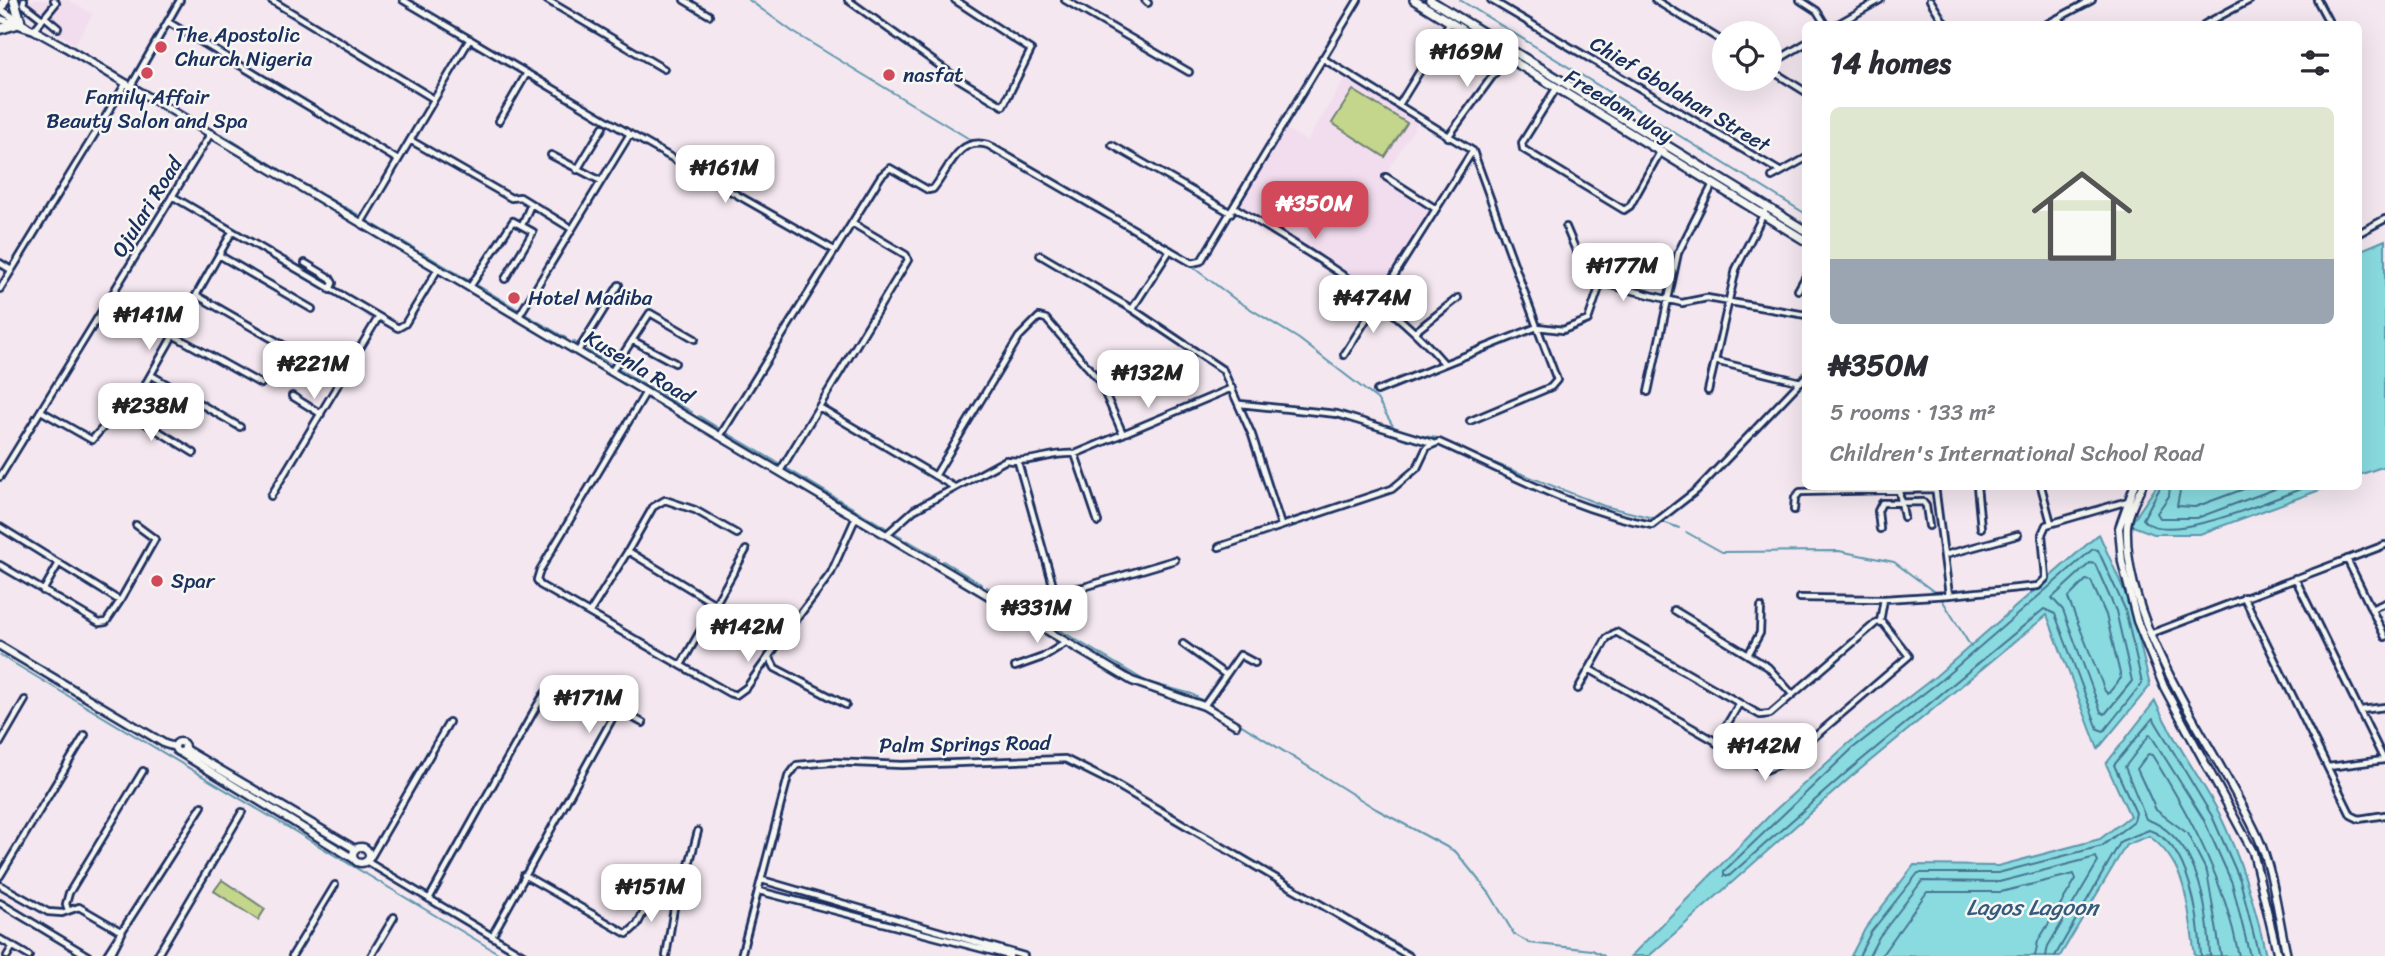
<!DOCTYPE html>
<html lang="en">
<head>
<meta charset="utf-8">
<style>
	body { margin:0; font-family:Sriracha,sans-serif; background:#f2f2f3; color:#2b2b33; height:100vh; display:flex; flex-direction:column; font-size:26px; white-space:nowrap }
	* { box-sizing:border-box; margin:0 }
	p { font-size:23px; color:#7c7c81 }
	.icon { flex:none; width:38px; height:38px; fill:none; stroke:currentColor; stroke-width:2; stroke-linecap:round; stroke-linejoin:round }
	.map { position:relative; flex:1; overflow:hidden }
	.side { position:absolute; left:1802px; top:21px; width:560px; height:469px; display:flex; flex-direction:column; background:#fff; border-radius:10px; box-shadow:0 7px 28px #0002 }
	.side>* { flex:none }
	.fabs { position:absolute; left:1712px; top:21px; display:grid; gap:14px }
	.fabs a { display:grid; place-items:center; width:70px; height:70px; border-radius:50%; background:#fff; box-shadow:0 7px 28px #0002; font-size:35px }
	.price { position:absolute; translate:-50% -60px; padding:0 16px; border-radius:14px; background:#fff; color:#222; font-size:23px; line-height:46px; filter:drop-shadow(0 2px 4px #0008) }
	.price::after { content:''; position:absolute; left:50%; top:42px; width:21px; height:16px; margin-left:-10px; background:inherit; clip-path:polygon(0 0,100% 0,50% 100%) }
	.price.selected { background:#d1495b; color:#fff }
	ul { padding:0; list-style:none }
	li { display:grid; align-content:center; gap:14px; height:371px; padding:0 28px }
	li span { display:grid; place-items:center; height:217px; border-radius:10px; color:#555 }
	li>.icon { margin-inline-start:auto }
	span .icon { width:126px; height:126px; fill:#fffc; stroke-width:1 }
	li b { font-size:30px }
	h2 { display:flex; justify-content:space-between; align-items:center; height:84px; padding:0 28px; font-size:30px }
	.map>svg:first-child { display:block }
</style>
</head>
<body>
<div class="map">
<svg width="2385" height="956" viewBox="0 0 2385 956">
	<rect width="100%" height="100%" fill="#f4e7f0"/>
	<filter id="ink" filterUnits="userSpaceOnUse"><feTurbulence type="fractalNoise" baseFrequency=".0143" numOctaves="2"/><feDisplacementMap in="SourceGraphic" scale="14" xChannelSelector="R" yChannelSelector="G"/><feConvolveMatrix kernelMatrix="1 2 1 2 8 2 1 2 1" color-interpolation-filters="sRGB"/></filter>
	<g filter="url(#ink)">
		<path fill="#f2ddef" d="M24,0H68L93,14L75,44L25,12Z
			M1347,75L1419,121L1382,179L1431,211L1381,292L1239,205L1285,128L1307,141Z"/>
		<path fill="#c3d68b" stroke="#6f8274" stroke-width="2" d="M1353,90L1407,123L1385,157L1332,123Z
			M222,880L265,909L258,920L214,891Z"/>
		<path fill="#89dbe0" stroke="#5d96ac" stroke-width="2" d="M2385,240V466L2359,475V251Z
			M2156,487H2328L2200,534H2154L2130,525Z
			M2099,534L2131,606L2150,686L2098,749L2047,615L1852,776L1649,956H1631L1773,812L1849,743L1936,676Z
			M2155,701C2173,741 2199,775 2219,813C2241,859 2256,907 2266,956H2195C2188,911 2189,865 2149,836L2126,845L2060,956H1851L1865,929L1914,865L1998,866L2100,839L2130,816L2106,764Z"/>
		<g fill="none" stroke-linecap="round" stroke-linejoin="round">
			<path stroke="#477492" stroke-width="2" d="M2161,486L2143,519C2165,548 2278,497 2308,486
				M2170,486L2169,496L2157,513L2160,518H2197L2283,486
				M2181,486L2177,506L2195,507L2252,486
				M2093,549L2098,550L2125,609L2142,683L2104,731L2098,729L2055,614L2044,609L1848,771L1729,876H1724V871L1853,748L1940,681Z
				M2090,563L2095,564L2116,611L2132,681L2105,714L2101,712L2063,610L2052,598Z
				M2086,580L2091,581L2106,615L2121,678L2108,694L2105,691L2068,598Z
				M1859,956L1871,932L1918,873H1998L2102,846L2134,821L2136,813L2114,765L2153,718L2212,816L2240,880L2259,956
				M1869,956L1879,937L1922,881L1999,882L2096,857L2098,862L2048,946L2046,956
				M1881,956L1927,892H2001L2074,874L2076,879L2038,941L2035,956
				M2055,956L2121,841L2149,830C2190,843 2199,919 2201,956
				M2210,956C2208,907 2198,837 2146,819L2125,767L2150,734L2204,820L2232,883L2250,956
				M2221,956L2207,872L2187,833L2156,810L2137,769L2148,754L2152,755C2193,821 2224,879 2239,956"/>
			<path stroke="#5d96ac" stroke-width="2" d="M749,0L793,32L971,140
				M1460,0L1806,214
				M222,134L241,146
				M984,146L1004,156
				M247,149L284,172
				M291,176L296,179
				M306,185L314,189
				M325,196L339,204
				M345,207L359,215
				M366,220L414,248
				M1136,233L1182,260
				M421,252L519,310
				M1190,265L1236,300L1299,339L1377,399L1396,431
				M525,314L566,338
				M573,341L581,346
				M587,350L611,364
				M617,368L692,412
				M699,416L720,429
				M727,433L780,464
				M1408,434L1438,438L1467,451
				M1474,455L1604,506L1653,518L1679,528
				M786,468L888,529
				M1686,532L1722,552L1839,551L1894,562L1937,594
				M895,533L902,537
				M907,540L938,558
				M943,561L981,584
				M987,587L1028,612
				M1941,598L1971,647
				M1036,616L1147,682L1192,694L1376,809L1456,852L1490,894L1514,934L1529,943L1592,950L1604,956
				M0,655L503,956"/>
			<g stroke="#1b2f5e" stroke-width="10">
				<path id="street" d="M24,0L23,4L41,18
					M271,0L434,99
					M403,0L630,134L519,316
					M547,0L664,69
					M684,0L709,15
					M848,0L957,78L1003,106L1031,50L955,0
					M1065,0L1189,72
					M1145,0L1148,3
					M1491,0L1781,172
					M1655,0L1724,42
					M1800,0L1817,11L1825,24
					M1930,0L1945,24
					M2317,0L2330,24
					M45,17L58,28
					M2059,18L2063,24
					M168,22L398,160
					M1838,24L1880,0
					M2047,24L2092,0
					M2205,24L2250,0
					M34,30L56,3L54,0
					M1322,58L1473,151
					M1769,65L1806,43
					M1769,69L1806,92
					M131,86L180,0
					M1557,87L1522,143L1523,149L1624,210L1630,206L1660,152
					M1399,105L1450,22
					M499,121L527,73
					M630,134L834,250
					M1448,137L1508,55
					M410,140L511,198L520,197L572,229
					M1112,145L1231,213
					M551,155L601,181
					M577,170L603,127
					M1386,177L1436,209
					M1772,177L1806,158
					M172,196L398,328L405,324L438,269
					M1234,207C1309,253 1385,295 1443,362
					M1767,207L1736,269L1715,361L1801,382
					M361,223L470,39
					M522,225L531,204
					M1566,227L1582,265L1610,285L1682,303L1707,298L1806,315
					M2359,233L2385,219
					M219,255L312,309
					M1040,255L1132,309L1223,370L1252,435L1281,525
					M0,263L11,270
					M305,263L330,278L333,283L330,290
					M470,287L513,221L533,232L505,279
					M0,289L126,83
					M1798,290L1806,276
					M196,295L290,349
					M1132,309L1170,250
					M1415,332L1458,298
					M173,335L261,384
					M632,340L675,363
					M578,351L619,285
					M1344,355L1472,152
					M612,371L650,313L695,339
					M151,375L240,427
					M1377,391L1537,327L1473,151
					M1708,391L1715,361
					M646,392L540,570L537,580L540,585L729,693L736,695L747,687L769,656
					M1648,392L1678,253L1713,184
					M292,396L321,414
					M1240,404L1337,414L1432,443
					M819,407L954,487
					M41,411L92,440C102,428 113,415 129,413L232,232
					M129,413L194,453
					M1470,421L1551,387L1557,380L1537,327L1563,330L1588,320L1601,282
					M720,436L881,176L890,168L928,190L933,189C949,170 957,136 988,145L1192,263L1201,261L1358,0
					M1075,454L1098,522
					M1018,462L1053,585L1058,591L1084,587L1175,560
					M780,471L908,260L906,255L852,223
					M935,476L1019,337L1039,317L1046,319L1099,380L1123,434
					M0,477L211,133
					M1977,486L1981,528
					M2041,486L2051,523
					M1899,491L1904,517
					M271,496L378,318
					M1794,510L1795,498L1800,492L1935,489
					M0,527L120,601L155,539L136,525
					M1880,529L1878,511L1882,503L1923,502L1926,506L1929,526
					M887,534L914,510L1006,460C1031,464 1051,452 1075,454L1232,388
					M1219,547L1392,489L1417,468L1427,447L1439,442C1511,474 1573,510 1652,525L1697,490L1806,376
					M628,551L653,507L665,500L695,510L737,534
					M1945,555L2018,535
					M2347,559L2385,637
					M0,565L99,623L106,622L120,601
					M2295,578L2384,760
					M43,591L59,563
					M1949,595L2038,586L2046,578L2042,534L2046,525L2128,501
					M2244,597L2351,815L2359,819L2385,815
					M1800,598L1884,599
					M2371,609L2385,603
					M1674,610L1768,667L1792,694
					M590,612L628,551L715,604
					M1880,622L1884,599L1949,595L1935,486
					M2150,634L2385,545
					M1183,644L1226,675L1204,706
					M1748,655L1760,633L1761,607
					M681,665L746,550
					M1015,667L1043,657L1067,642
					M1226,675L1240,655L1255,663
					M1578,689L1607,638L1616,632L1760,715L1770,714L1877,622L1883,623L1909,656L1785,762L1766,770L1589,669
					M846,705L775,668L769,656L831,573L856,517
					M2361,710L2385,707
					M0,743L25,700
					M1716,743L1739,704
					M2328,767L2384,760
					M366,861L525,956
					M368,862L449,722
					M524,875L627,934L637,925L651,898
					M0,876L85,735
					M762,880L1024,956
					M0,885L48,912L62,913L79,907L122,932
					M759,891L1010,956
					M429,899L534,711C539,703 545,690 554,685C568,678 627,715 643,723
					M0,903L88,956
					M68,910L66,904L69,893L143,771
					M492,936L617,710
					M0,939L29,956
					M7,956L13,946
					M106,956L202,806
					M110,956L122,933
					M157,956L242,812
					M292,956L335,885
					M371,956L394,917
					M666,956L675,902L688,869L698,831
					M741,956L788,777L797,765L832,762L902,765L1065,759L1113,783L1409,956"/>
			</g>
			<g stroke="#1b2f5e" stroke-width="11">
				<path id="secondary" d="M0,9L29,28
					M0,19L34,30L63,46L1132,681L1204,706L1236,725
					M2134,486L2119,528L2122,562L2137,621L2164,687L2253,852L2278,956
					M2142,486C2137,498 2128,513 2127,526C2123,630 2216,746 2258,837C2274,873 2278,918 2287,956
					M0,646L165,744L175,747
					M175 747a5 5 0 1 1 10 0a5 5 0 1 1-10 0Z
					M185,749L355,849
					M179,752L354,859
					M353 855a8 8 0 1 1 16 0a8 8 0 1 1-16 0Z"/>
			</g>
			<g stroke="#1b2f5e" stroke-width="12">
				<path id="primary" d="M1414,0L1806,241
					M1430,0L1806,231"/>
			</g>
			<g stroke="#1b2f5e" stroke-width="13">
				<path id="highway" d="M14,0L20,20
					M0,10L5,0
					M0,29L14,25"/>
			</g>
			<use href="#street" stroke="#f6f6f2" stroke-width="4.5"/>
			<use href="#secondary" stroke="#f6f6f2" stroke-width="6"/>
			<use href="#primary" stroke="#f6f6f2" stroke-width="7"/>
			<use href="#highway" stroke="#f6f6f2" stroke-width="8"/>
		</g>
	</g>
	<g fill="#d1495b" stroke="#f6f6f2" stroke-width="2.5">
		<circle cx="161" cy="47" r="7"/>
		<circle cx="147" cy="73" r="7"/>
		<circle cx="889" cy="75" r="7"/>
		<circle cx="514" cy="298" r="7"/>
		<circle cx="157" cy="581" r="7"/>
	</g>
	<g text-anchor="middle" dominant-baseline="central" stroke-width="5" stroke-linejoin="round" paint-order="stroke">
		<g font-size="21" fill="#1b2f5e" stroke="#f6f6f2" text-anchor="start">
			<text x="175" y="35">The Apostolic<tspan x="175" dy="24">Church Nigeria</tspan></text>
			<text x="903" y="75">nasfat</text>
			<text x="147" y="97" text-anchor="middle">Family Affair<tspan x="147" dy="24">Beauty Salon and Spa</tspan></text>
			<text x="528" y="298">Hotel Madiba</text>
			<text x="171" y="581">Spar</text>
		</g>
		<g font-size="21" fill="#1b2f5e" stroke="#f6f6f2">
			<text transform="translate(1680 94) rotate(31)">Chief Gbolahan Street</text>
			<text transform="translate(1619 106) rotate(31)">Freedom Way</text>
			<text transform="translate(147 207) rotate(-58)">Ojulari Road</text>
			<text transform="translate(639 367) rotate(31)">Kusenla Road</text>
			<text transform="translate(965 744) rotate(-1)">Palm Springs Road</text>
		</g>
		<g font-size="23" font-style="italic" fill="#365a7e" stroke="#f6f6f2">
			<text x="2032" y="907">Lagos Lagoon</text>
		</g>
	</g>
</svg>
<div class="fabs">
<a><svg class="icon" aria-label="locate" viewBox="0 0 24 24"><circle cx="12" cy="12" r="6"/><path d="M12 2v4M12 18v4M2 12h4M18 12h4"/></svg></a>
</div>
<b class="price" style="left:1467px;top:89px">₦169M</b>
<b class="price" style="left:725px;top:205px">₦161M</b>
<b class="price selected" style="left:1315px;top:241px">₦350M</b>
<b class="price" style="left:1623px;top:303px">₦177M</b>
<b class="price" style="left:1373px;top:335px">₦474M</b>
<b class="price" style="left:149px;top:352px">₦141M</b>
<b class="price" style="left:314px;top:401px">₦221M</b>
<b class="price" style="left:1148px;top:410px">₦132M</b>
<b class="price" style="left:151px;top:443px">₦238M</b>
<b class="price" style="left:1037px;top:645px">₦331M</b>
<b class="price" style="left:748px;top:664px">₦142M</b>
<b class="price" style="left:589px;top:735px">₦171M</b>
<b class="price" style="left:1765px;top:783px">₦142M</b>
<b class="price" style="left:651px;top:924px">₦151M</b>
<section class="side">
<h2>14 homes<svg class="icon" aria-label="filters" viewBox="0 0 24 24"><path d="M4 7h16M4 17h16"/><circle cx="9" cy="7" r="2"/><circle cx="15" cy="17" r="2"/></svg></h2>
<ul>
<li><span style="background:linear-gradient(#dfe7d0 70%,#9aa5b1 0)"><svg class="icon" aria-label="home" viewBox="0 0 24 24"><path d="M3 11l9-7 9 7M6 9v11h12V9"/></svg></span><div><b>₦350M</b><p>5 rooms · 133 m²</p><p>Children's International School Road</p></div></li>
</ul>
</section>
</div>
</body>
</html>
